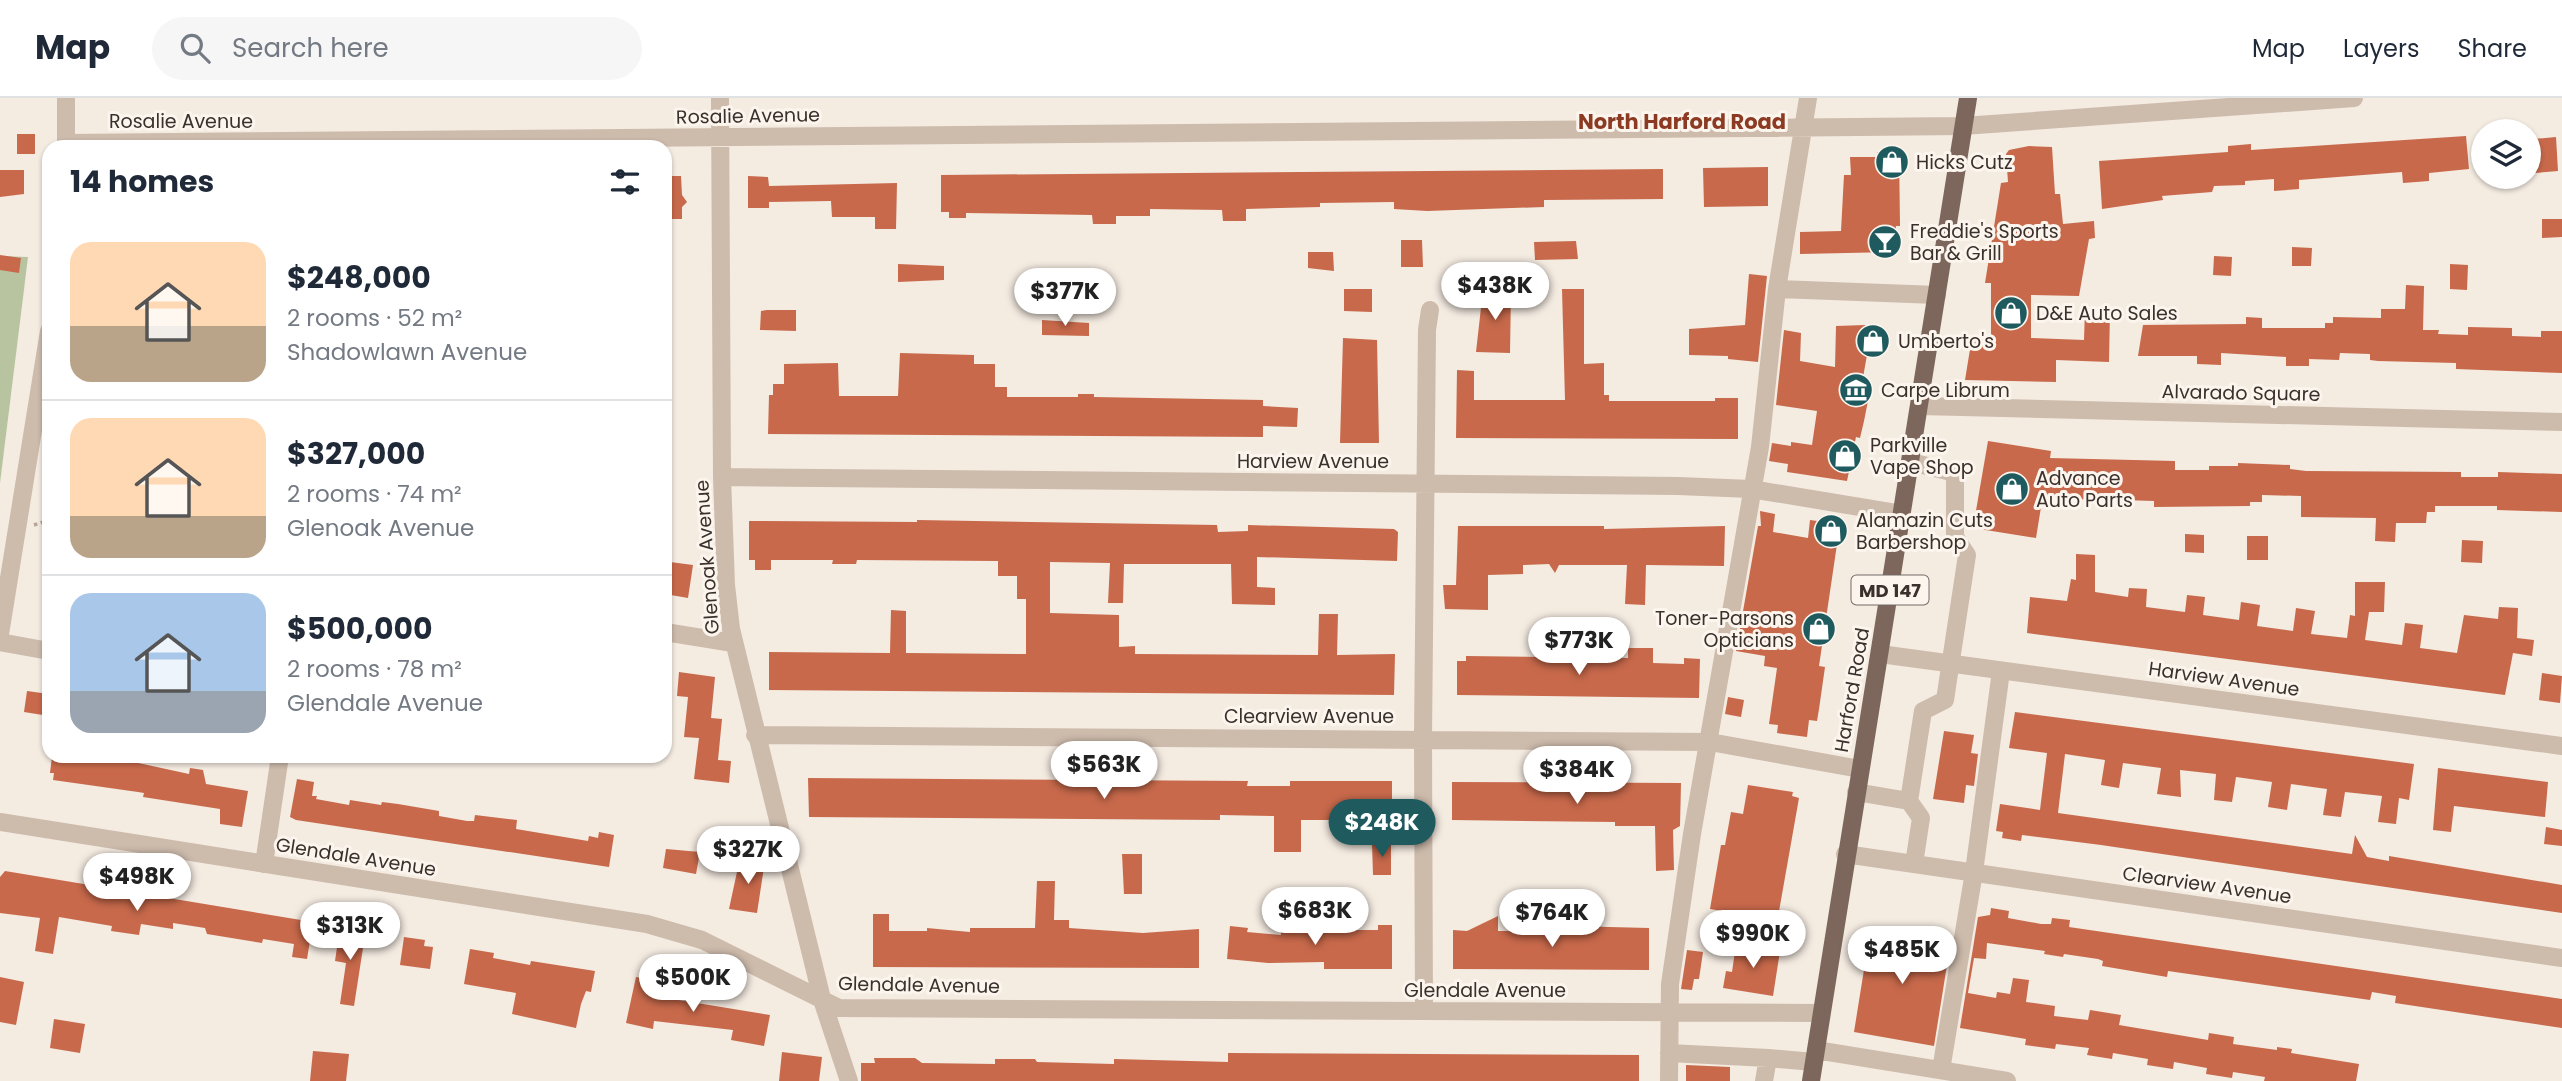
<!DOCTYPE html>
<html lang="en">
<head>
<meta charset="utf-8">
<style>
	body { margin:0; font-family:Poppins,sans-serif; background:#f6f6f7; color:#1f2937; height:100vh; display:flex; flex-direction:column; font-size:26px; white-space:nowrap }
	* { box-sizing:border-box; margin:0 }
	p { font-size:23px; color:#747a83 }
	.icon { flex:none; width:38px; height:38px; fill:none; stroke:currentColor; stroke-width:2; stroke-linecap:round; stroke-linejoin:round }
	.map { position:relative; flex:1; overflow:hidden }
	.panel { position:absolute; left:42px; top:42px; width:630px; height:623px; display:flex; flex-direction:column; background:#fff; border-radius:21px; box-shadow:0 2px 5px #0004 }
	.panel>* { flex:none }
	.controls { position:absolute; left:2471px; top:21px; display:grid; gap:14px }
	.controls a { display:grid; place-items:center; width:70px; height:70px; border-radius:50%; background:#fff; box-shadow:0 2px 5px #0004; font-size:35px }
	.price { position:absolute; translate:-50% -60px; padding:0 16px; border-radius:24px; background:#fff; color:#222; font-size:23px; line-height:46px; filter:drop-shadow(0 2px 4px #0008) }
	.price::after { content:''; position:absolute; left:50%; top:42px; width:21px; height:16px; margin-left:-10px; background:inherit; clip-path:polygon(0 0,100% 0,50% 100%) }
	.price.selected { background:#1f5a5e; color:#fff }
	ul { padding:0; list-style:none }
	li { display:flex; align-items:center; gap:21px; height:175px; padding:0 28px }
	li+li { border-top:2px solid #e0e1e3 }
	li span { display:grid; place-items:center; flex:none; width:196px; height:140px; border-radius:21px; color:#555 }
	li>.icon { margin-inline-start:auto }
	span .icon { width:84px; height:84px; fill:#fffc; stroke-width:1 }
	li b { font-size:30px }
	h2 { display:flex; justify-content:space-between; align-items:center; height:84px; padding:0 28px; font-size:30px }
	header { display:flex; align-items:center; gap:42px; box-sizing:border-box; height:98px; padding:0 35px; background:#fff; border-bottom:2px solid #e0e1e3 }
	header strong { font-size:33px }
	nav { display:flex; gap:38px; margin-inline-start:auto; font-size:24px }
	.search { width:490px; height:63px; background:#f6f6f7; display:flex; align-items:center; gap:18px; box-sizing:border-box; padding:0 24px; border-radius:38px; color:#747a83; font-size:26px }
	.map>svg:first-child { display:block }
</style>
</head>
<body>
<header>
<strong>Map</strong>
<div class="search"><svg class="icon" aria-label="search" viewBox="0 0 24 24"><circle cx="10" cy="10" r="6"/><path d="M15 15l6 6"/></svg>Search here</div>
<nav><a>Map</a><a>Layers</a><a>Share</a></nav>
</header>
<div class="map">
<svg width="2562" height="983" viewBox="0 0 2562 983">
	<rect width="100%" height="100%" fill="#f4ebe1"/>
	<path fill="#b8c4a0" d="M0,158L28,159L0,385Z"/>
	<path fill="#c8694b" d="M17,36H35V56H17Z
		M2466,38L2469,71L2429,75V83L2403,85L2402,74L2299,82V91L2274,93V81L2245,83V87L2214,88L2212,94L2162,98L2163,102L2102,111L2099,63L2228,54V48L2251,46V52Z
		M2556,39L2558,73L2535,75L2533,41Z
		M2029,48L2052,49L2055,96H2060L2063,126L2094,123L2095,140L2089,141L2079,198L2031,197V240L2084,242L2085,212L2110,213L2109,264L2056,262V284L1965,282L1972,239H1991V185H1985L2001,85L2008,84L2006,56L2009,52Z
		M1899,53L1900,128H1896L1893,154L1800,156V134L1841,133L1844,77H1851L1850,59H1878L1877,54Z
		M1768,69V108L1704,109L1703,70Z
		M1663,71V101L1544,102V109L1427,113L1394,111V104L1320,105V109L1246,111V123H1223L1222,112L1150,111V118H1116V126H1093L1092,117L966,115V120H949V114H941V77Z
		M0,72H24V96L0,99Z
		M665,78H681L682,97L687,104L682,109V121H665Z
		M748,78L768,79L769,88L897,85L896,131H875V119H832L831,103L769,104V110H748Z
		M2542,121H2562V139L2542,140Z
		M1401,142H1422L1423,169H1401Z
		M1576,143L1578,161L1535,162L1534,144Z
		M2292,149L2312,150L2311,168H2292Z
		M1308,154H1333L1334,173L1308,170Z
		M0,157L21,160L19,175L0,172Z
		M2214,158L2232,159L2231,178L2213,177Z
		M898,166L944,168V182L898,184Z
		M2450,166L2468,167L2467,192L2450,191Z
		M1749,176L1767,178L1758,264L1728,261V258L1689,257V231L1745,227Z
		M2406,187L2424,188L2423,232H2439L2438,236L2468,237V229L2512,230V238L2541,239V233H2562V275L2456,271V265L2378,263L2370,262V256L2340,255L2339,262L2309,261V268H2286V259L2221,255V267L2197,266V258H2138L2143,227L2246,226V219L2262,220V230H2325V225H2333V219L2381,220V211H2405Z
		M1344,191H1372V214L1344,213Z
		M1562,191H1584V266L1604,265V297H1609V303H1715V300H1738V341L1456,340L1457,272L1474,273V302H1565Z
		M1483,192L1511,193L1510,255L1476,254Z
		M767,212H796V233L760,232L761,213Z
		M1042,222L1089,225V238L1042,237Z
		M1865,227L1882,230V257H1867L1862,285L1863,303H1868L1864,323L1860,340L1856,339L1847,383L1787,374L1788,366L1769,363L1772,345L1791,348V344L1812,347L1817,313L1776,307L1784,232L1801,235L1800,263L1835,269L1836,228Z
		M1343,240L1377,242L1379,345H1340Z
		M900,255L974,257V266H995V289H1007V299H1078V296H1094V299L1263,302V308L1298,310L1297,329L1263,328V339L768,336L769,297H773V286H784V266L838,265L839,298H898Z
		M1988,343L2051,353L2050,360L2175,363V372H2209V368H2238V365L2290,367V371L2306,373L2461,374V379H2498V374L2562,376V414L2497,412V408H2435V414H2427L2426,425H2396L2395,444L2375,443L2376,420L2301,419V398L2262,397V404H2250V408L2154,409V403L2089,401L2042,403L2036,440L1973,430Z
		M1760,413L1775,416L1773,434L1808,440L1810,422L1840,426L1819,568L1825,569L1819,611L1817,623L1809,622L1807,639L1777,635L1778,627L1769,626L1777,570L1764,568L1765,558L1736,553L1758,428H1761Z
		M917,422L1217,427L1218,434L1248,433V427L1394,431L1398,434L1397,463L1257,459V489L1275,490V507L1232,506L1231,466H1124L1123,505H1108L1110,465L1050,464V515L1119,517V549L1135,548V556L1318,557L1319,516H1338L1337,557L1395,556L1394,597L769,592V554L890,555L891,512L906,513V555L1026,556V501H1017V478H998V463L857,462L856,466H832L833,462H771V472H755V462H749V423L917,424Z
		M1458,428H1604V431L1725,428L1724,468L1646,467L1645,507L1625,506L1627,467H1559L1555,475L1549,466L1523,467V476L1488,477V512L1445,511L1443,487H1456Z
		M2185,436L2204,437V455L2185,454Z
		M2247,438H2268V462H2247Z
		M2462,442L2483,443L2482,465L2461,464Z
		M2076,456L2095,457V494L2128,499L2129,490L2147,491L2146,509L2185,514L2187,497L2205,499L2203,517L2239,522L2241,504L2260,507L2257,528L2293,533L2296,510L2315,513L2311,536L2347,540L2350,517L2355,518V484H2385L2384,514H2369L2365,542L2402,547L2405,525L2423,527L2420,550L2457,555L2464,517L2498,521L2499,509L2518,510L2517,540L2534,542L2532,558L2513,555L2505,597L2027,535L2030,499L2067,503L2071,481L2076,482Z
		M670,464L693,467L688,500L665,496Z
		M1628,550H1653V565L1684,566V560L1700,561L1699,600L1457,597V563H1466V558L1628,560Z
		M679,574L715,579L711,620L722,621L718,662L731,663L729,685L694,681L699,640L684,639L688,599L677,598Z
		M2542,575L2562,578L2560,605L2539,602Z
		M27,593L49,596V618L24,614Z
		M1728,599L1744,602L1741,619L1725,616Z
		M2015,614L2414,666L2409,702L2399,700L2396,726L2378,724L2382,698L2345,694L2341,719L2323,717L2327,691L2291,686L2287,712L2268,709L2272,684L2236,679L2232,704L2214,702L2216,676L2180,672L2181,699L2157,696L2161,670L2123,665L2119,690L2101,687L2105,662L2065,656L2058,715L2352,756L2355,737L2367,759L2389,763V758L2562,787V815L2101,747L2022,737L2021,743L2002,740L2003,734L1996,733L2000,706L2040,712L2047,655L2009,650Z
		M1944,633L1974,637L1971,655L1978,656L1974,688L1966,687L1964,705L1933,701Z
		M52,658H106L189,676L190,670L203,672L206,686L248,693L242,729L220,726V711L143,699L144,695L138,694L53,682L54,675H50Z
		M2438,670L2548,684L2545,719L2454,708L2451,734L2433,732Z
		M808,680L1248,683L1247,688H1290V683H1392V717H1383V722H1301V754H1274V718L1220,717V722L809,719Z
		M297,681L314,684L312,698H317L316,701L349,707L350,702L381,707L382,704L398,706L439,713V718L467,723H474L475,717L517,722L516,731L588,743L589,738L598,740L599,734L614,737L609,769L296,722L290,719Z
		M1452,684L1681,685L1680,728L1673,732L1674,772L1656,773L1655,728H1615V724L1452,722Z
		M1748,687L1793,694L1792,698L1799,700L1778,819L1758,816L1757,819L1710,811L1721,747H1725L1731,714L1743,716Z
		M2546,729L2562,732V748L2544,746Z
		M1372,746H1391V777H1373Z
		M666,751L700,754L696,776L663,770Z
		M1122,756H1142V796H1124Z
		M740,760L763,764L764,769L757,815L729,811Z
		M5,773L313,824L307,861L292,859L294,846L263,841L262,845L207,836L205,830L173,825V831L141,826L139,837L111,833L112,828L59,819L53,856L35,853L40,820L0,815V779Z
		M1037,783H1055L1054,822H1069V830L1143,835L1199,831V870L873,869V816H889V833H927V830L970,834V830H1035Z
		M1991,810L2009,813L2008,820L2041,826H2051L2052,820L2070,822L2069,829L2103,834L2562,901V930L2395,905L2396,898L2372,894L2370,902L2168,873L2167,879L2102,868L2103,863L2098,861L2064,856L2063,859L2044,856L2045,853L1987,845L1986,861L1974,860L1968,895L1996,900L1997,894L2010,896L2013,880L2029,882L2026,904L2055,908L2054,918L2088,922L2090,912L2121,917L2119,927L2208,942L2209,935L2234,939L2233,946L2277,952V949L2292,951L2291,955L2359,966L2356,983H2264L2265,979L2233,974L2232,980L2206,976L2207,970L2174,964L2173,971L2147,967L2148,961L2113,955L2112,961L2087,957L2089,950L2056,946L2055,951L2025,947L2026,941L1960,930L1978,819L1990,817Z
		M1498,818V833H1570V828L1649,830V872L1453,871V832L1467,833Z
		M1378,827H1392V871H1324V864L1268,865L1227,861L1230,828L1248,830L1247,834L1281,837L1280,829L1307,828V835H1335L1336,832H1378Z
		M1871,828L1951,842L1934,948L1854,934Z
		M340,829L355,831L354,835L365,837L354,908L340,906L346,865L335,863Z
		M404,839L425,842L424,848L433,849L430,871L400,867Z
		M1736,846L1780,853L1773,898L1723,890L1726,873L1732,874Z
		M470,851L494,855L493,860L530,867L531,863L595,873L591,894L586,893L581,906L576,930L512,916L516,895L464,886Z
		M1687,852L1703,854L1699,881H1694L1692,892L1681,891Z
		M0,879L24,884L16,927L0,924Z
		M636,879L663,884L660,899L770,917L764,948L731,942L733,932L654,923L653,931L626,925Z
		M54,921L85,926L80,955L50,950Z
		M313,953L349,956L346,983H310Z
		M782,954L822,959L819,983H779Z
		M1228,955L1639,957V983H861V965H875L874,960H915L922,965L995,966V961H1035L1037,964L1114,966V961L1228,964Z
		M1686,967L1730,969V983H1686Z"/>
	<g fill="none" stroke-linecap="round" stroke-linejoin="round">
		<path stroke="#b9a596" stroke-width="3.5" stroke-dasharray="3.5 3.5" stroke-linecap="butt" d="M34,427L49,422"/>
		<path stroke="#cdbbac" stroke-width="18" d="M66,0V49
			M720,0L722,379L726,487L731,531L823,905L849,983
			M66,45L1963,28L2354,0
			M1777,191L1937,197
			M1920,308L2562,324
			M1911,364L1955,375V439L1967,457L1945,602L1923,613L1909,703L1921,720L1914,766
			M722,379L1678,388L1751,391L1902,416
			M665,534L733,545
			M0,536L49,233
			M0,544L49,553
			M1880,556L2562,648
			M755,637L1710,644L1860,671
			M1856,694L1909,703
			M0,724L647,826L702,842L839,910L1821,915
			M1845,756L2562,860
			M264,766L280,658
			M1424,913L1423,640L1427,232L1430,212
			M1816,952L2007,983
			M1669,955L1768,960L1764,983
			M1768,960L1814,964
			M1941,972L1974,774L2001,573
			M1669,983L1670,886L1692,736L1760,349L1777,191L1808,0"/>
		<path stroke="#7d675c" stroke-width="18" d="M1811,983L1968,0"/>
	</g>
	<defs>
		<g id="shop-disc" transform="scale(1.75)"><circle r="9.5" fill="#1f5a5e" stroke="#fbf5ee"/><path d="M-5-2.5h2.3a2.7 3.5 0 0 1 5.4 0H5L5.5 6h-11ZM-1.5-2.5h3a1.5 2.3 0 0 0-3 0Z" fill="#fff"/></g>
		<g id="bar-disc" transform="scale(1.75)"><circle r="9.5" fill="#1f5a5e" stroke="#fbf5ee"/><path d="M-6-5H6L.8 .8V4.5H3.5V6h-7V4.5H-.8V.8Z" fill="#fff"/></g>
		<g id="museum-disc" transform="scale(1.75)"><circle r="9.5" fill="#1f5a5e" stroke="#fbf5ee"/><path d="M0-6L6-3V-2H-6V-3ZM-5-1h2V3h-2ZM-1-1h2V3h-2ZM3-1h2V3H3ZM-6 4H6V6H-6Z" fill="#fff"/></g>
	</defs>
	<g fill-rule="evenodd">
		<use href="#shop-disc" x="1892" y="64"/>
		<use href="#bar-disc" x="1885" y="144"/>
		<use href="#shop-disc" x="2011" y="215"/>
		<use href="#shop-disc" x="1873" y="243"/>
		<use href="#museum-disc" x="1856" y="292"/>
		<use href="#shop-disc" x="1845" y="358"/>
		<use href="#shop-disc" x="2012" y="391"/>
		<use href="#shop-disc" x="1831" y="433"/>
		<use href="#shop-disc" x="1819" y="531"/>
	</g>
	<g text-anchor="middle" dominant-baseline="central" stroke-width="6" stroke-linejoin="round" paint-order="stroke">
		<rect fill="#fbf5ee" stroke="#756b66" stroke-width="2" x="1851.5" y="477.5" width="77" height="29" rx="5"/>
		<g font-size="18" font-weight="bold" fill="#3b302b">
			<text x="1890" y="492">MD 147</text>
		</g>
		<g font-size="19" fill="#3b302b" stroke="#fbf5ee">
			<text transform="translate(748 18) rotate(-1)">Rosalie Avenue</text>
			<text x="181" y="23">Rosalie Avenue</text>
			<text transform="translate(2241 295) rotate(1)">Alvarado Square</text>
			<text x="1313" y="363">Harview Avenue</text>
			<text transform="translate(707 459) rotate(-94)">Glenoak Avenue</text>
			<text transform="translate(2224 581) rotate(8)">Harview Avenue</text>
			<text transform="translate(1852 592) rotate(-80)">Harford Road</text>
			<text x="1309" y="618">Clearview Avenue</text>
			<text transform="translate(356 759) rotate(9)">Glendale Avenue</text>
			<text transform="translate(2207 787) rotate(8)">Clearview Avenue</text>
			<text transform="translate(919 887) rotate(1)">Glendale Avenue</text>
			<text x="1485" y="892">Glendale Avenue</text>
		</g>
		<g font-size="19" fill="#3b302b" stroke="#fbf5ee" text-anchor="start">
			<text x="1916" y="64">Hicks Cutz</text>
			<text x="1910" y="133">Freddie's Sports<tspan x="1910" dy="22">Bar &amp; Grill</tspan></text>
			<text x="2036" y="215">D&amp;E Auto Sales</text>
			<text x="1898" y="243">Umberto's</text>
			<text x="1881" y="292">Carpe Librum</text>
			<text x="1870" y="347">Parkville<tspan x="1870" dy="22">Vape Shop</tspan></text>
			<text x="2036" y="380">Advance<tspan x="2036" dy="22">Auto Parts</tspan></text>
			<text x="1856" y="422">Alamazin Cuts<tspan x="1856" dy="22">Barbershop</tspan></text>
			<text x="1794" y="520" text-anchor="end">Toner-Parsons<tspan x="1794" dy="22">Opticians</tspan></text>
		</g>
		<g font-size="21" font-weight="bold" fill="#8c3b22" stroke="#fbf5ee">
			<text x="1682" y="23">North Harford Road</text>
		</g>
	</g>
</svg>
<div class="controls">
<a><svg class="icon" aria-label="layers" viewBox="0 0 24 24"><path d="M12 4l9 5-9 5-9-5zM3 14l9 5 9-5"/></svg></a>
</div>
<b class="price" style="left:1495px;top:224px">$438K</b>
<b class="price" style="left:1065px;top:230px">$377K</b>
<b class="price" style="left:1579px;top:579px">$773K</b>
<b class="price" style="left:1104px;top:703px">$563K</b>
<b class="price" style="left:1577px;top:708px">$384K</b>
<b class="price selected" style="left:1382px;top:761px">$248K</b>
<b class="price" style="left:748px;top:788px">$327K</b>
<b class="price" style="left:137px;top:815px">$498K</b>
<b class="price" style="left:1315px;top:849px">$683K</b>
<b class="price" style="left:1552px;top:851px">$764K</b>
<b class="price" style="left:350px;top:864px">$313K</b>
<b class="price" style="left:1753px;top:872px">$990K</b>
<b class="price" style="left:1902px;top:888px">$485K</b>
<b class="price" style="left:693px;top:916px">$500K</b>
<section class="panel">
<h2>14 homes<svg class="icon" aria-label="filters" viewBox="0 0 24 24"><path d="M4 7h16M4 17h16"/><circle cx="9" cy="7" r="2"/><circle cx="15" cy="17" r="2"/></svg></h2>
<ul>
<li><span style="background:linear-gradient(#ffd9b3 60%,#b9a48a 0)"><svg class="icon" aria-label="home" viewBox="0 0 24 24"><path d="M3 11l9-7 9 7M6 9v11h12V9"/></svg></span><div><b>$248,000</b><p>2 rooms · 52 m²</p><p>Shadowlawn Avenue</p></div></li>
<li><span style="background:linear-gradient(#ffd9b3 70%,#b9a48a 0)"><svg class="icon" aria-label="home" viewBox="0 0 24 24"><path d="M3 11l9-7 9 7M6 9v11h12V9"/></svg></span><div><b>$327,000</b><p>2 rooms · 74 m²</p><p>Glenoak Avenue</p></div></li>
<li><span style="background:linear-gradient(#a9c7e8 70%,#9aa5b1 0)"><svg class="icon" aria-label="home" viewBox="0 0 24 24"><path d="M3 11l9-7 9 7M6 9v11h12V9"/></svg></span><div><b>$500,000</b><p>2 rooms · 78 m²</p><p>Glendale Avenue</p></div></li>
</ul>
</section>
</div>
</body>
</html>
